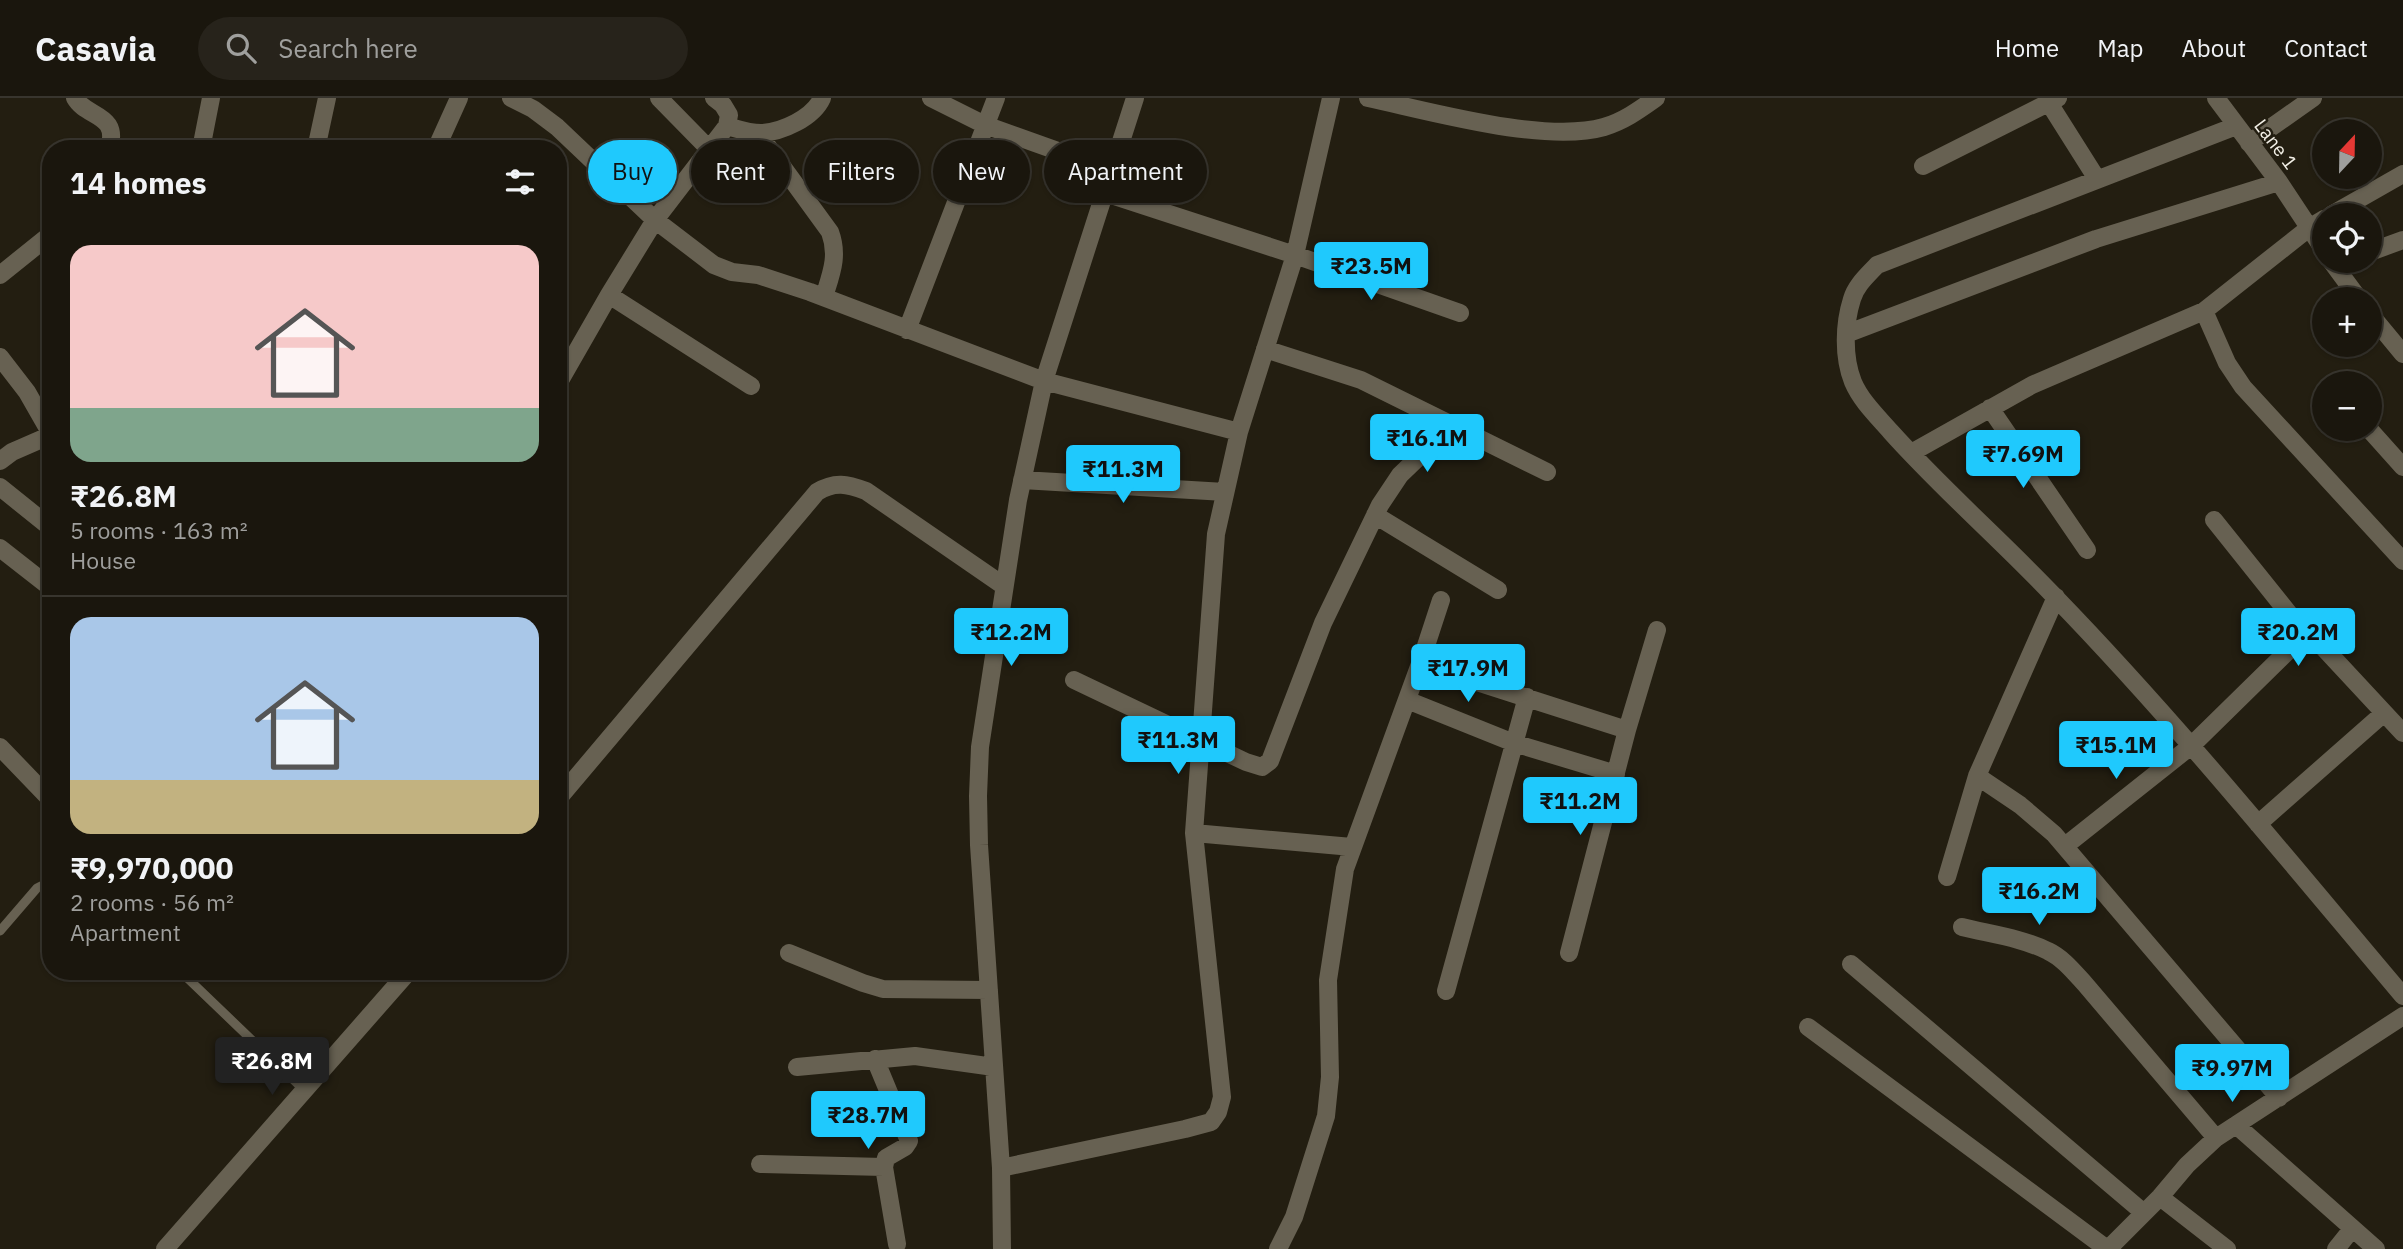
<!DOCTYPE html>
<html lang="en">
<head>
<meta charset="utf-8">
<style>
	body { margin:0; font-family:"IBM Plex Sans",sans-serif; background:#27231b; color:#f1f3f6; height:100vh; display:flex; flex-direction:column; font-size:26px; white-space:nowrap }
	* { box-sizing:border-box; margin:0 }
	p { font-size:23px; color:#9f9f9d }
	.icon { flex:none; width:38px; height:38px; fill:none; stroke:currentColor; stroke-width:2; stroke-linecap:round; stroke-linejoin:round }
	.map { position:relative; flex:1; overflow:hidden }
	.details { position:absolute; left:42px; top:42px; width:525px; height:840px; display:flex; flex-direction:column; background:#1a160d; border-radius:28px; box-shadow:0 2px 5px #0004,0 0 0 2px #38352e }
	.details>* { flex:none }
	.guide { position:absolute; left:588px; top:42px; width:665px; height:63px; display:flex; gap:14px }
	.needle { width:46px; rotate:22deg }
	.fabs { position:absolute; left:2312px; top:21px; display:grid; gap:14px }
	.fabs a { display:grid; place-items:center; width:70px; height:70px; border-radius:50%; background:#1a160d; box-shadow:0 2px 5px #0004,0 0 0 2px #38352e; font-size:35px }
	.price { position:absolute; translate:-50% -60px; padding:0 16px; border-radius:7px; background:#1fc9fd; color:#111; font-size:23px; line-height:46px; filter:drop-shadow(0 2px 4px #0008) }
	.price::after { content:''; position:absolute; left:50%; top:42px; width:21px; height:16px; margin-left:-10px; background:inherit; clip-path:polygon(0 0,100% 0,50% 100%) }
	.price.on { background:#222; color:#fff }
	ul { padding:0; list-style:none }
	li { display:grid; align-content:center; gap:14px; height:371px; padding:0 28px }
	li+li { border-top:2px solid #38352e }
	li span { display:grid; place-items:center; height:217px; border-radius:21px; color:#555 }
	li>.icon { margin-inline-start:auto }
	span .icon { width:126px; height:126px; fill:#fffc; stroke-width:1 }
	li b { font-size:30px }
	h2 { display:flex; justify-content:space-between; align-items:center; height:84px; padding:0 28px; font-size:30px }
	.chip { padding:0 24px; border-radius:32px; background:#1a160d; box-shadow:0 2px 5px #0004,0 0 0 2px #38352e; font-size:24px; line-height:63px }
	.chip.on { background:#1fc9fd; color:#111 }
	header { display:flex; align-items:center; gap:42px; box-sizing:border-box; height:98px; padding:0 35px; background:#1a160d; border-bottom:2px solid #38352e }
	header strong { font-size:33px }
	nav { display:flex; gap:38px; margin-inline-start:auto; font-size:24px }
	.search { width:490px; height:63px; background:#27231b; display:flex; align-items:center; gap:18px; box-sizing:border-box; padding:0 24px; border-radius:38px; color:#9f9f9d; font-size:26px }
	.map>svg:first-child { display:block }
</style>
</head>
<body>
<header>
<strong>Casavia</strong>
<div class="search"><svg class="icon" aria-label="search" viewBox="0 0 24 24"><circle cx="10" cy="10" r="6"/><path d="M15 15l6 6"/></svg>Search here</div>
<nav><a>Home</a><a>Map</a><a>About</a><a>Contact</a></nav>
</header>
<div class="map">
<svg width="2403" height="1151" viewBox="0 0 2403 1151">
	<rect width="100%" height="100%" fill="#231e11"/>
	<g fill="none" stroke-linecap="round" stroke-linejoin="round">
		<path stroke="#676152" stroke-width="9" d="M0,833L37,790L51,783
			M180,873L304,992"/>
		<path stroke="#676152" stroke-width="18" d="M75,0C86,20 120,15 109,51
			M511,0L533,11L557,29L655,122L714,167L732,174L758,177L810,194L1044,283L1239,334
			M659,0L709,51
			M931,0L985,27L1111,72
			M1368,0C1429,13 1545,46 1604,29C1624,23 1639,12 1656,0
			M2216,0L2279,84L2324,152
			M2049,5L2097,81
			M727,28C738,31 749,35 761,35C782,34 813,20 822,0
			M2236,28L1877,167C1868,177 1856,187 1852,201C1844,226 1843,259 1853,284C1861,303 1878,319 1891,334C1943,392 2002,443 2055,499C2178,626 2289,763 2403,898
			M758,35L830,134C839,158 831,176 824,199
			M2249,45L2313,0
			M201,51L211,0
			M316,51L327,0
			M436,51L459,0
			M1923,68L2058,0
			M1105,95L1295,157L1331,0
			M2331,117L2403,76
			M2370,154L2403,142
			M2331,163L2359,201
			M0,177L51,136
			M609,197L751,288
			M2204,213L2227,265L2243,289L2403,463
			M2370,216L2403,256
			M907,232L996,0
			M1846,236L2096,141L2279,84
			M1265,251L1361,282L1547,374
			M0,259L27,294L51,336
			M558,286L609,197L655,122L727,28L729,17L723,7L714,0
			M1990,310L2087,452
			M2369,331L2403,369
			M1911,355L2032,287L2204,213L2309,130L2324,121
			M0,363L12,354L51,337
			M1022,382L1225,394
			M0,389L51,430
			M1375,417L1498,492
			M2214,422L2310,542
			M0,450L51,490
			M1421,563L1455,577L1627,632
			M1074,582L1246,664L1262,669L1270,663L1323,525L1380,407L1400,377L1452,327
			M1407,602L1514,645L1616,676
			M0,649L51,702
			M1977,678L2020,707L2054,736L2279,1000
			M558,701L817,394C835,383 847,386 866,393L1004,488
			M2258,726L2384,615
			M1194,735L1352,749
			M2065,748L2191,648L2296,545L2310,542L2323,549L2403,635
			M1947,779L1977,678L2056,499
			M1962,829C1990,836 2022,840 2048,853C2063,860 2074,874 2085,886L2216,1040
			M789,855L863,885L883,891L989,892
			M1569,855L1627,632L1657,532
			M1851,866L2144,1115
			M1446,893L1527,599
			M1808,929L2107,1151
			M875,961L909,1043L905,1049L886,1060L884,1069L897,1146
			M797,969L915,958L994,969
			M2236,1027L2376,1151
			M760,1066L884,1069
			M1001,1070L1185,1031L1211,1024L1218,1014L1222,999L1194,735L1216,436L1239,334L1295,157L1460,215
			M2160,1099L2227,1151
			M165,1151L409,873
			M1002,1151L1001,1070L979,747L978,698L980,649L1018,402L1044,283L1135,0
			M1278,1151L1294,1119L1326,1018L1330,979L1328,882L1345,771L1421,563L1441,502
			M2108,1151L2160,1099L2187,1067L2216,1040L2403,918
			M2336,1151L2352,1131"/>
	</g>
	<g text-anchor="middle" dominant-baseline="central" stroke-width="5" stroke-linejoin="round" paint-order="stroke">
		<g font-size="19" fill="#f2efe6" stroke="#231e11">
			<text transform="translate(2276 46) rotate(53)">Lane 1</text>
		</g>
	</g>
</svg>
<div class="fabs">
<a><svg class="needle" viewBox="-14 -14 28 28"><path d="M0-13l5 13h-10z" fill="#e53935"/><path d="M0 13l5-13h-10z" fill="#9f9f9d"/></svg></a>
<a><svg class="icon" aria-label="locate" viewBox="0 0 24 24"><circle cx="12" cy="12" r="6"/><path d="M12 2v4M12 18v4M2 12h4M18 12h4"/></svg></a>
<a>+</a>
<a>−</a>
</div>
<b class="price" style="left:1371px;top:204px">₹23.5M</b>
<b class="price" style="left:1427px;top:376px">₹16.1M</b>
<b class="price" style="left:2023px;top:392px">₹7.69M</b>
<b class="price" style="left:1123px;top:407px">₹11.3M</b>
<b class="price" style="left:1011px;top:570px">₹12.2M</b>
<b class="price" style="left:2298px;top:570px">₹20.2M</b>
<b class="price" style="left:1468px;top:606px">₹17.9M</b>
<b class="price" style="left:1178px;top:678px">₹11.3M</b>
<b class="price" style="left:2116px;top:683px">₹15.1M</b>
<b class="price" style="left:1580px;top:739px">₹11.2M</b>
<b class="price" style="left:2039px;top:829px">₹16.2M</b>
<b class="price on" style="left:272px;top:999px">₹26.8M</b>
<b class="price" style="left:2232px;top:1006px">₹9.97M</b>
<b class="price" style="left:868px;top:1053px">₹28.7M</b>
<div class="guide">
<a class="chip on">Buy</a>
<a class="chip">Rent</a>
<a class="chip">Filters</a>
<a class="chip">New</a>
<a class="chip">Apartment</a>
</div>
<section class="details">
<h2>14 homes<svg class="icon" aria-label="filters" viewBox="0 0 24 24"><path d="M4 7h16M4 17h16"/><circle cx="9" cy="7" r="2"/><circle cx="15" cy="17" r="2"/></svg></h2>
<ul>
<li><span style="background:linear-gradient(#f6c9c9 75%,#7fa58c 0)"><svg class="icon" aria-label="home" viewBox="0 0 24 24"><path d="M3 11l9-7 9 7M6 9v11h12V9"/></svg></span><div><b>₹26.8M</b><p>5 rooms · 163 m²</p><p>House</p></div></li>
<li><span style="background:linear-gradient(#a9c7e8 75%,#c2b280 0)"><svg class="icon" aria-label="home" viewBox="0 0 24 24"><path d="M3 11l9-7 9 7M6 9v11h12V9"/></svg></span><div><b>₹9,970,000</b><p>2 rooms · 56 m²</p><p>Apartment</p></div></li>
</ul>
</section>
</div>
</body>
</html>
